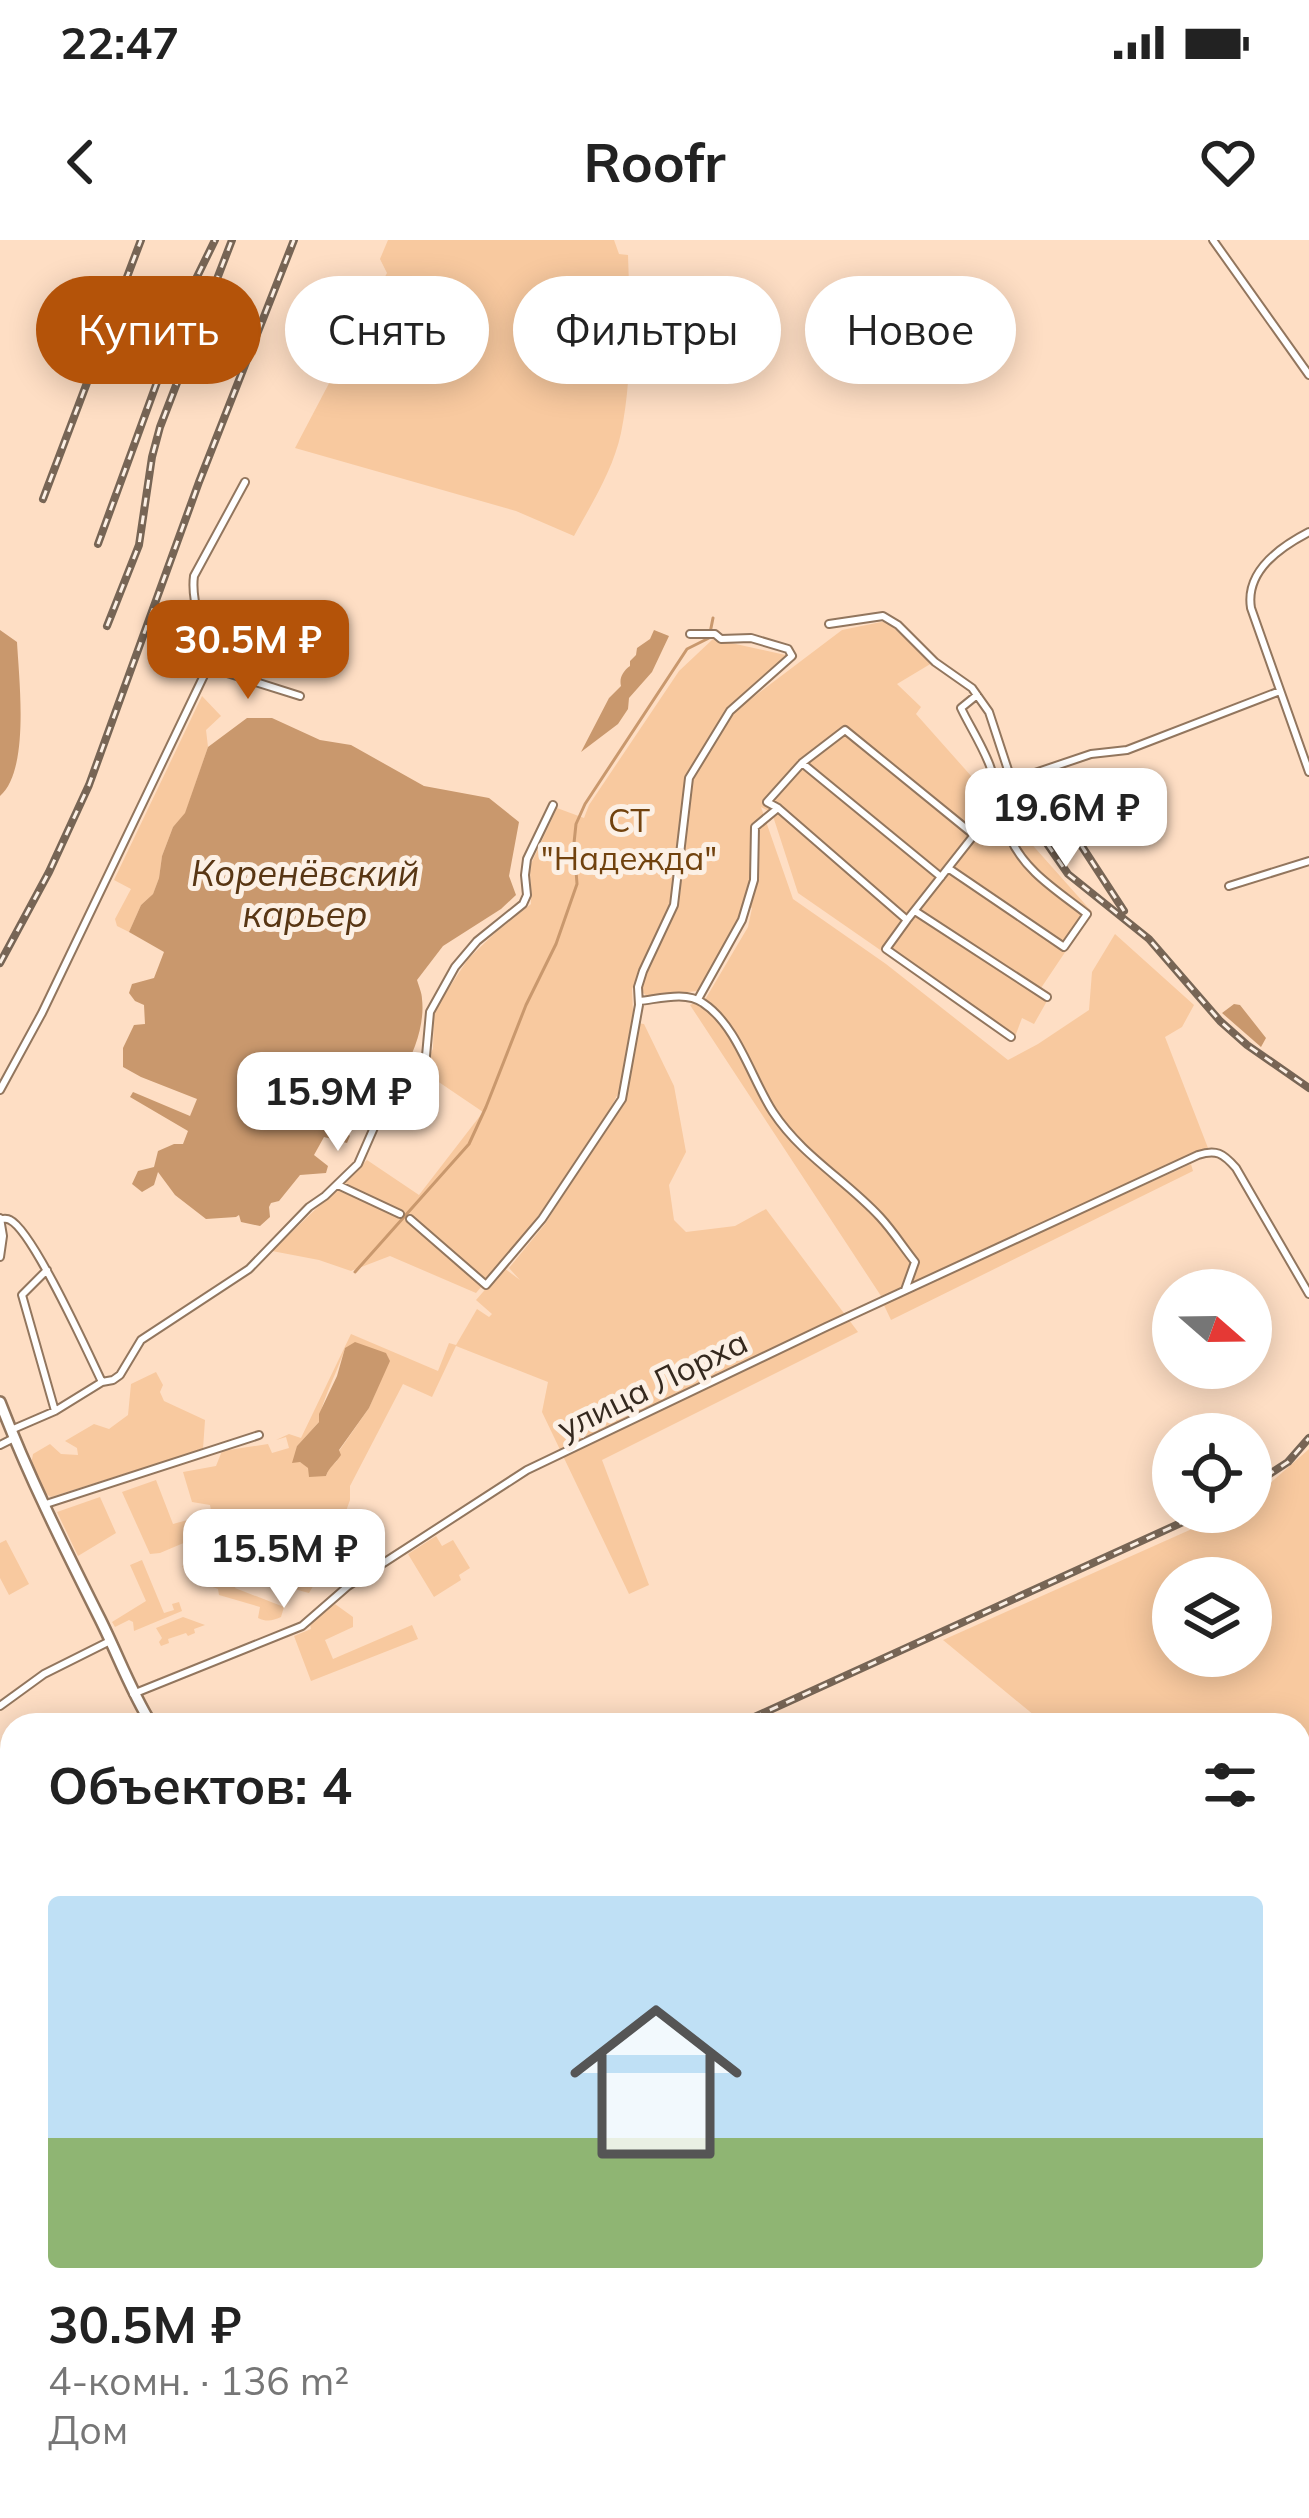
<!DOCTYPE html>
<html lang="ru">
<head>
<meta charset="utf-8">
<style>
	body { margin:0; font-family:Mulish,sans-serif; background:#f2f2f2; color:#222; height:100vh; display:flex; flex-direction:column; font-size:45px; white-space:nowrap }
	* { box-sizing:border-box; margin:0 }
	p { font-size:39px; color:#767676 }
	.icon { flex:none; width:66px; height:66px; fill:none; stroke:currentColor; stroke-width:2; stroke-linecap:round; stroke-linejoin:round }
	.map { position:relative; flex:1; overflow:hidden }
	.panel { position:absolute; left:0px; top:1473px; width:1311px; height:807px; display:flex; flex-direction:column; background:#fff; border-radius:36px 36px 0 0; box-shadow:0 6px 30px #0003 }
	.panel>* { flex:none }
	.guide { position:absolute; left:36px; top:36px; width:1239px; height:108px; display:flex; gap:24px }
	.needle { width:78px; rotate:110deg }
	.tools { position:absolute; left:1152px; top:1029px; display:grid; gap:24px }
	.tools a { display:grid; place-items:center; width:120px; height:120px; border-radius:50%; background:#fff; box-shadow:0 6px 30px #0003; font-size:60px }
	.price { position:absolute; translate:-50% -102px; padding:0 27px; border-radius:24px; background:#fff; color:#222; font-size:39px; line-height:78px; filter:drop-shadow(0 3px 6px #0008) }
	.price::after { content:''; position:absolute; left:50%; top:72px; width:36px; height:27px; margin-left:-18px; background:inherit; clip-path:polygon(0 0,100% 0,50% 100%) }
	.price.on { background:#b45309; color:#fff }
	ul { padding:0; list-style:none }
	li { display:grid; align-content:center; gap:24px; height:636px; padding:0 48px }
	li+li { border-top:3px solid #e0e0e0 }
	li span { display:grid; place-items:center; height:372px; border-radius:12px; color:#555 }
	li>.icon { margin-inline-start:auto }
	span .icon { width:216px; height:216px; fill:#fffc; stroke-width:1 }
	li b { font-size:51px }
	h2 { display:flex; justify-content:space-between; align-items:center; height:144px; padding:0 48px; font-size:51px }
	.chip { padding:0 42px; border-radius:54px; background:#fff; box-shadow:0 6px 30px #0003; font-size:42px; line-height:108px }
	.chip.on { background:#b45309; color:#fff }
	.status { display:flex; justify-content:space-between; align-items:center; height:84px; padding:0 60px; background:#fff; direction:ltr }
	.status svg { height:33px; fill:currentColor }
	header { display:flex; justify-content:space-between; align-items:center; height:156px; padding:0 48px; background:#fff; font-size:54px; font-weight:700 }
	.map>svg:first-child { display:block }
</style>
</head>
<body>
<div class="status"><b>22:47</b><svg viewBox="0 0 49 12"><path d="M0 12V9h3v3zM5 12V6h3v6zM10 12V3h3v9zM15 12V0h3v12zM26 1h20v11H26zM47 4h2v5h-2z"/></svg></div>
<header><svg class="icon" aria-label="back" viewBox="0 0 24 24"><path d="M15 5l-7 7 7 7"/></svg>Roofr<svg class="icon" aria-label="heart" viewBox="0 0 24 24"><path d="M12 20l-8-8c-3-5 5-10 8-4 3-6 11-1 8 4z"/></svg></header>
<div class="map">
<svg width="1309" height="2278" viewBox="0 0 1309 2278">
	<rect width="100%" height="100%" fill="#fedec4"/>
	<path fill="#f8c99f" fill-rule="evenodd" d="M388,0H614L619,14L628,15C630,75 633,135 621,193C613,230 592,263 574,296L516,271L295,208L387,33L380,19Z
		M886,381L932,423L897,444L921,467L916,474L1092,672L1037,754L1047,761L1034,784L1022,778L1013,802L798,653L772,573L761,567L793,659L886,724L1008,820L1038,804L1089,770L1092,732L1115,694L1194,765L1182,787L1165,797L1208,908L883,1059L690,765L706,758L748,687L752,668L742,666L737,683L698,751L647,756L642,752L645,737L679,664L692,537L731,474L842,390Z
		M713,399L790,416L729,469L687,536L671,665L632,749L633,772L619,852L596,895L568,936L516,1006L476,1053L390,1016L351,1031L319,1020L272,1011L367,920L419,955L483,872L421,830L433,809L434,772L447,751L468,719L496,692L531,664L530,626L557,568L584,578L589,565L679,431Z
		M202,456L221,476L206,490L208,507L185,574L173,587L162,616L159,638L153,654L141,665L129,692L117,686L115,679L131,649L114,640Z
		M637,783L644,784L674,846L686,912L669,945L674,980L686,992L735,986L766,969L858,1092L602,1220L649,1345L629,1354L542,1172L548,1142L456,1106L432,1157L403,1144L350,1246V1260L346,1271L373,1281L375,1302L356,1320L342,1315L334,1321L341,1333L334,1338L316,1319L257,1297L254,1283L240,1279L160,1313L150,1314L122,1252L156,1240L173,1284L191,1279L196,1291L214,1285L210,1265L192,1262L183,1232L216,1226L222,1211L268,1204L272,1213L289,1208L286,1197L276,1200L289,1194L301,1198L351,1094L438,1131L449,1103L456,1105L477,1069L489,1077L492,1074L476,1060L504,1028L520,1040L509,1028L545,984L624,860ZM345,1108L389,1121L369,1168L339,1211L337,1221L329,1228L326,1236L300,1222L297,1206L319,1182C321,1161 338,1131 345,1108Z
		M1191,924L1193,931L891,1080L883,1063Z
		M156,1132L163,1145L160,1152L164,1161L205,1180L203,1209L51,1257L39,1250L31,1225L33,1214L50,1204L61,1214L78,1215L77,1208L65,1201L94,1184L109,1189L128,1175L131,1144Z
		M1309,1209V2182L1299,2184V1485H1046L943,1400L1230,1272H1251V1260ZM1173,1338H1251V1416H1173Z
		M100,1257L116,1293L78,1316L57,1272Z
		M436,1296L442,1306L453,1300L470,1328L459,1335L461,1340L434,1357L408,1314Z
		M246,1298L249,1304C236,1331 210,1328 184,1330L182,1326Z
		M6,1300L29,1344L9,1355L0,1338V1303Z
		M248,1315L254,1322L241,1335L235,1348L284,1367L281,1377C272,1381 267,1382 258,1378L260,1367L219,1355L218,1349L210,1346L233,1326L236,1328Z
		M142,1320L164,1373L174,1370L172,1364L179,1362L182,1371L134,1391L133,1382L129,1380L115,1387L112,1382L146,1361L130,1325Z
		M269,1326L315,1343L309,1353L272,1343L263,1335Z
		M335,1364L353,1377V1387L325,1400L333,1419L412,1385L418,1399L311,1441L294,1396L311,1389L310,1384Z
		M183,1377L205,1385L194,1389L195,1393L188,1396L186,1393L168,1399L169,1403L161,1406L159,1402L162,1398L156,1388Z
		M12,1750V1856L8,1861L0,1863V1751Z
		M1309,2213V2278H1052L1062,2268H1299V2215Z
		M350,2268H1011L1000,2278H340Z"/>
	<path fill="#c9986d" d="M0,390L17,402C19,440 30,530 0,556Z
		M654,390L669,396L652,432L629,458L628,469L618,484L581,512L609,458L621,446C619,438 623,431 630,426V421L636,415L637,408L650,399Z
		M247,478H272L320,500L351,505L424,546L489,558L519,582L509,636L516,655L501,669L443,706L417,740C419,747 422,753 422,759C427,799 395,859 360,875L345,867L338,882L350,896L347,903L324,897L314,915L328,926L326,933L300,935L279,961L271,963L269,967L270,977L260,986L241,982L239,975L236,977L206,979L175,955L158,932L154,945L142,952L132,944L138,931L154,927L158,911L174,904H183L188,891L130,857L133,852L190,876L197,859L141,837L123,827V808L134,785L145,784L144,765L135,761L129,753L132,744L154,738L164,712L129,692L141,665L153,654L159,638L162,616L173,587L185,573L208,507Z
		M1234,764L1240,765L1266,798L1261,807L1222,773Z
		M355,1102L386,1113L390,1121L369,1168L339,1210L341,1215C336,1223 329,1227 326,1236L309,1237L308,1228L300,1222L292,1223L297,1206L319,1182V1174L337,1136L345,1108Z"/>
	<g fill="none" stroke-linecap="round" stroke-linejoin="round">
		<path stroke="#c9986d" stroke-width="3" d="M355,1032L469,904L486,867L526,765L556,704L577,644L574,603L576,584L585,564L687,409L709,398L713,378"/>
		<g stroke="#92765e" stroke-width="10">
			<path id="minor" d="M1213,0L1309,135
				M1309,292C1280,307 1245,331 1251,368L1309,532
				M829,384L883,376L898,385L935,422L972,448L989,472L1010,536H1026L1091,514L1127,510L1280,451
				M208,427L300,456
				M802,523L941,637
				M974,595C982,584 991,573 994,561C1002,534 972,492 961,468L977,455
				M948,628L1064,707L1087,674C1058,651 1024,631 1010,597L1003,593L974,595
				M1229,646L1309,621
				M915,671L1047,757
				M907,680L886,709L1011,797
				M698,759L742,680L754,640L755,587L778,568L767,562L802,523L845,490L974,595L907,680L778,568
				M639,761C659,759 686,751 703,763C737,785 752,840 773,872C802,916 846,940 880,977C893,991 903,1007 915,1022L905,1050
				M0,850L42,773L208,427C208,397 190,366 194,336L245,242
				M338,945L400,974
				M0,978L3,996L0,1017
				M1,979C4,979 7,978 10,980C33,991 88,1113 102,1142
				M410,979L486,1045L542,979L622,859L639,765L638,747L643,731L674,665L689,538L730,471L792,416L788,409L751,398L721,399L715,394H690
				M47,1030L22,1055L55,1171
				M11,1190L55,1171L102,1142L113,1140L120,1135L141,1100L249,1029L309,967L325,956L358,924L376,883L393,855L426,816L430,772L455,727L477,701L523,664L527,655L525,635L527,619L553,565
				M0,1205L14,1198
				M46,1264L259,1195
				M133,1454L302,1386L348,1346L527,1230L826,1087L1198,915C1216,909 1223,913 1236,928L1309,1054
				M0,1466L44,1434L110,1401
				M0,1543L12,1535
				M0,1603L12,1594"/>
		</g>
		<g stroke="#92765e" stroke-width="14">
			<path id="major" d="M0,1162C28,1235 63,1305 98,1375C117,1412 130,1450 152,1485
				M0,1724L12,1720"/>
		</g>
		<use href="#minor" stroke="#fff" stroke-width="6"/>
		<use href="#major" stroke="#fff" stroke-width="9"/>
		<g stroke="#776555" stroke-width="8">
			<path id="rail" d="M43,259L141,0
				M98,304L191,49L215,0
				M107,386L139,305L152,217L160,187L232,0
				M1042,545L1124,671
				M1027,575L1068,634L1149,699L1220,781L1247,805L1309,848
				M0,723L49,632L89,545L199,242L294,0
				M1251,1246L1288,1222L1309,1198
				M737,1485L1205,1272
				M0,1747H12"/>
		</g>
		<use href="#rail" stroke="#fcf0e5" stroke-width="3" stroke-dasharray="9" stroke-linecap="butt"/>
	</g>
	<g text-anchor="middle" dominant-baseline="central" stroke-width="10" stroke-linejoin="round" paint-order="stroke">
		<g font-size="33" fill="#71420e" stroke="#fcf0e5">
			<text x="629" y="579">СТ<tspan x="629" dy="38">"Надежда"</tspan></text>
		</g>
		<g font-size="33" fill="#35291f" stroke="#fcf0e5">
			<text transform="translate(652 1144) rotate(-26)">улица Лорха</text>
		</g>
		<g font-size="36" font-style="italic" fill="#583614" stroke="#fcf0e5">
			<text x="305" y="632">Коренёвский<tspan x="305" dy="41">карьер</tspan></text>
		</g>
	</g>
</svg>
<div class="tools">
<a><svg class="needle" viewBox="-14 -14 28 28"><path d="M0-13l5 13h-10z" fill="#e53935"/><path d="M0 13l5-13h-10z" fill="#767676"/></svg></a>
<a><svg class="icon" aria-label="locate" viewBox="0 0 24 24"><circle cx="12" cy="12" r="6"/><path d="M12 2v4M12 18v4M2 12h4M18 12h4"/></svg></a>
<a><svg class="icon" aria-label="layers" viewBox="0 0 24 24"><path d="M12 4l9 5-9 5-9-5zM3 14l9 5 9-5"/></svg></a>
</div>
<b class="price on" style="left:248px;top:462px">30.5M ₽</b>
<b class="price" style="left:1066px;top:630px">19.6M ₽</b>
<b class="price" style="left:338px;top:914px">15.9M ₽</b>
<b class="price" style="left:284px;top:1371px">15.5M ₽</b>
<div class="guide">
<a class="chip on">Купить</a>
<a class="chip">Снять</a>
<a class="chip">Фильтры</a>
<a class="chip">Новое</a>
</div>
<section class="panel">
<h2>Объектов: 4<svg class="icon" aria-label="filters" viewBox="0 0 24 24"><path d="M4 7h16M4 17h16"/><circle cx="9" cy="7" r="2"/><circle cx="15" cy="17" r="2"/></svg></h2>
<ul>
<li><span style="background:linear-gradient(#bfe0f5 65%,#8fb573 0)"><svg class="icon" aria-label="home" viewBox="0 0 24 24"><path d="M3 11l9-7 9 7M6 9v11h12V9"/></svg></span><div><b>30.5M ₽</b><p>4-комн. · 136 m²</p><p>Дом</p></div></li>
</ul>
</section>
</div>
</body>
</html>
